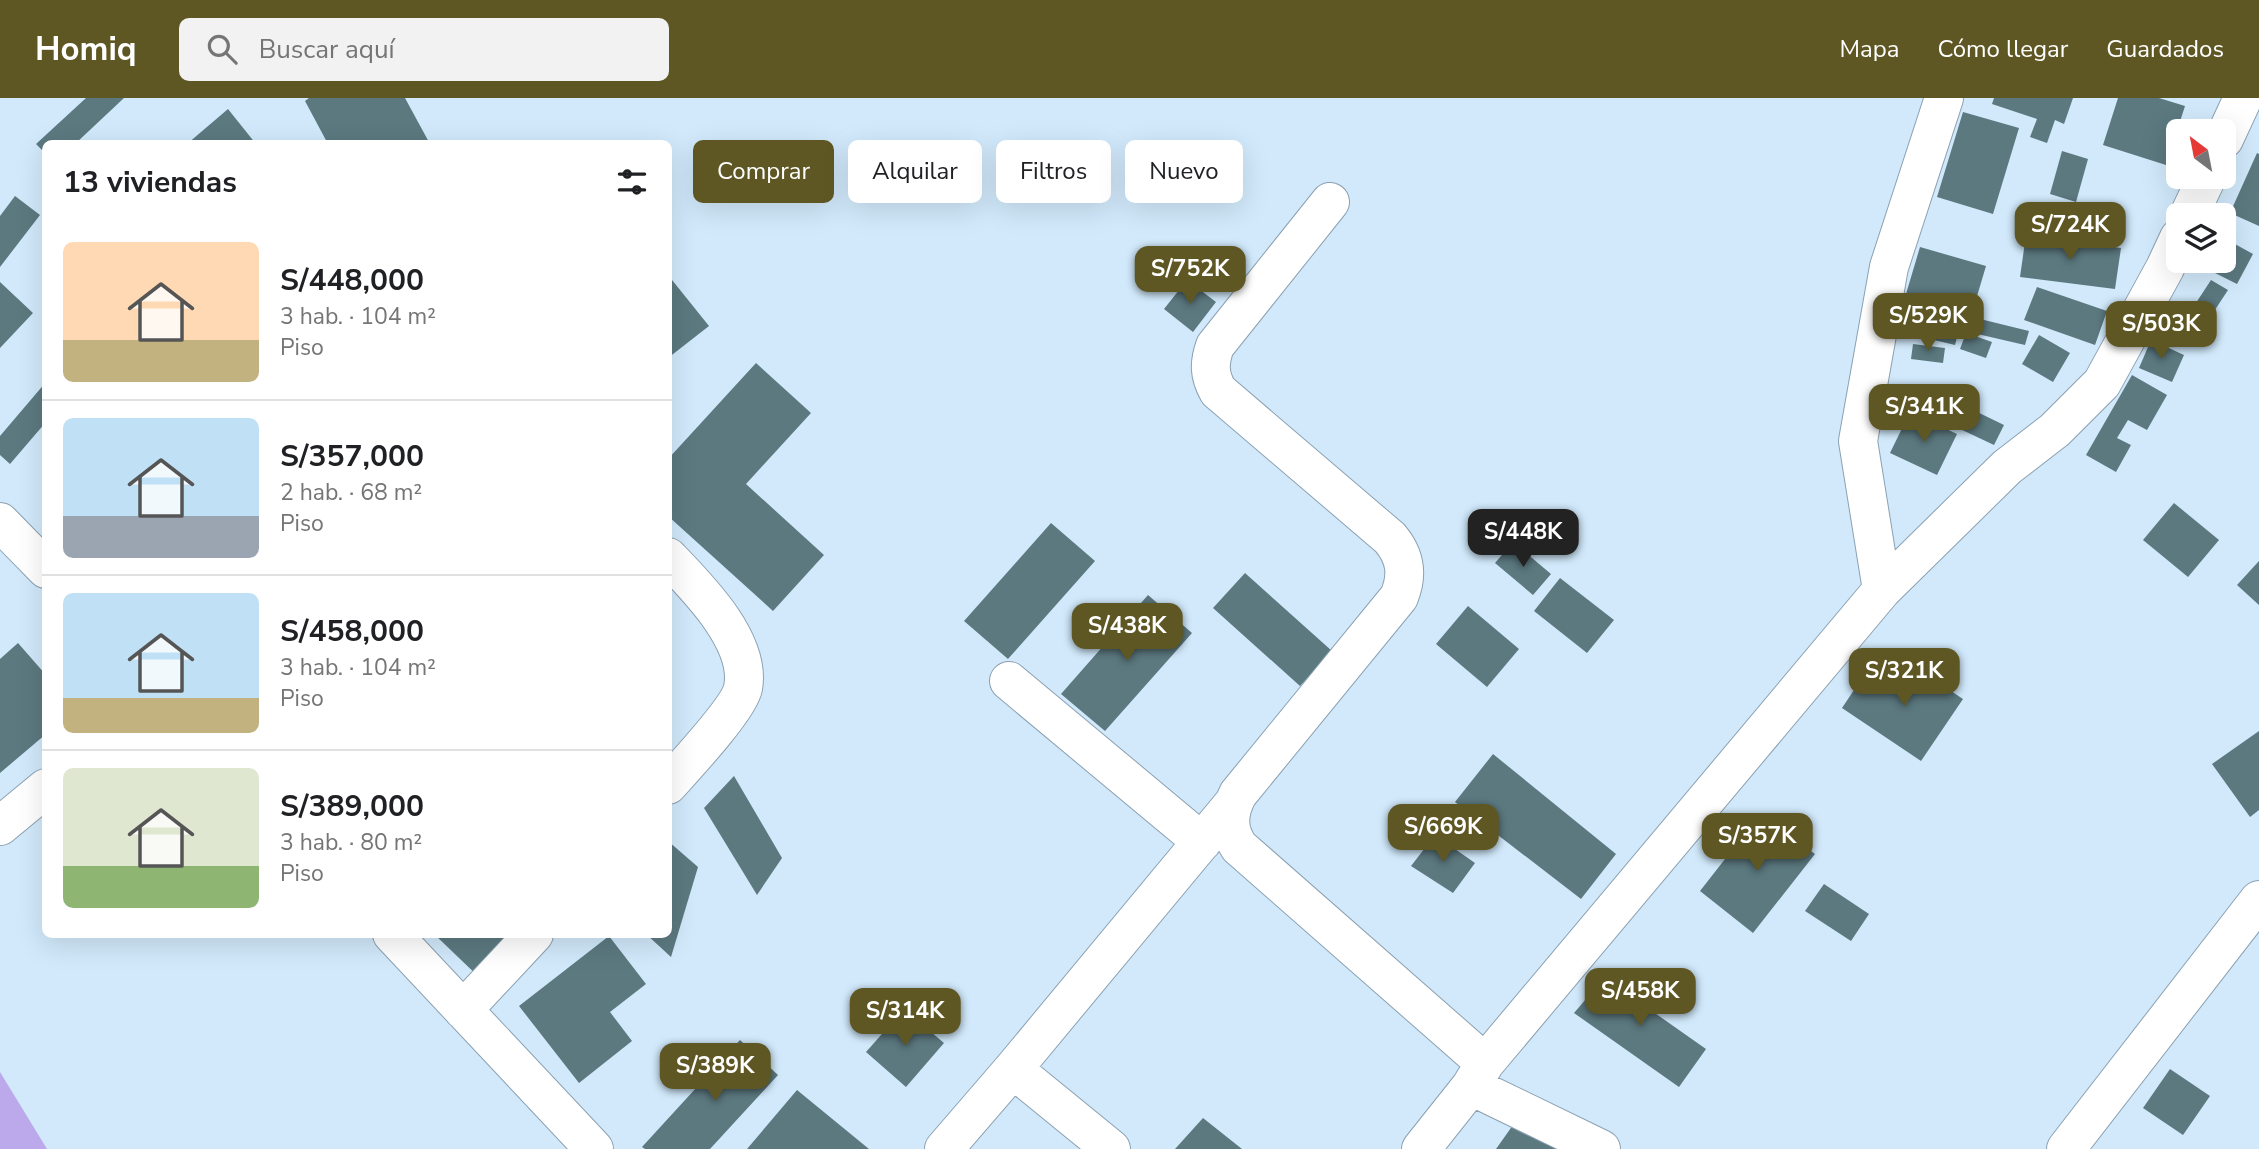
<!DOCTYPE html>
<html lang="es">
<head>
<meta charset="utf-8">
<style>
	body { margin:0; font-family:"Nunito Sans",sans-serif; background:#f2f2f2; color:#202124; height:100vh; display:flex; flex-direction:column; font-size:26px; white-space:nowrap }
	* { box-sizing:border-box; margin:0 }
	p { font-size:23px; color:#757577 }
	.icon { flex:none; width:38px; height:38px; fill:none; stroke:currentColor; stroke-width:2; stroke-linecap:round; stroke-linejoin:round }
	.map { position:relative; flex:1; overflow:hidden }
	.side { position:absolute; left:42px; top:42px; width:630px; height:798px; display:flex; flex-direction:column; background:#fff; border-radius:10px; box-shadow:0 7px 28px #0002 }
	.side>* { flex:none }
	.hud { position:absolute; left:693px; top:42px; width:665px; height:63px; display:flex; gap:14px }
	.needle { width:46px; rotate:328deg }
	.tools { position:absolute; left:2166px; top:21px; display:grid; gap:14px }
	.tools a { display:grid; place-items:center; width:70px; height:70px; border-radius:10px; background:#fff; box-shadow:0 7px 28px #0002; font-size:35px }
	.price { position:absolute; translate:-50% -60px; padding:0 16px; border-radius:14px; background:#5f5723; color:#fff; font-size:23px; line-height:46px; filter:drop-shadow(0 2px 4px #0008) }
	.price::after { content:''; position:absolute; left:50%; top:42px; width:21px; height:16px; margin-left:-10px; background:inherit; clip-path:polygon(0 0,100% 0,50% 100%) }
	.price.selected { background:#222; color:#fff }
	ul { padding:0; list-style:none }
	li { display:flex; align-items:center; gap:21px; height:175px; padding:0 21px }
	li+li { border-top:2px solid #e0e0e0 }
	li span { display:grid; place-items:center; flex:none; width:196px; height:140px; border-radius:10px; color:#555 }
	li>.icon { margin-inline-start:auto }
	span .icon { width:84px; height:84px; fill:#fffc; stroke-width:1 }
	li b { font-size:30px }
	h2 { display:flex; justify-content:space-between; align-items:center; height:84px; padding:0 21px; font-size:30px }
	.chip { padding:0 24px; border-radius:10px; background:#fff; box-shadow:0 7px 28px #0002; font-size:24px; line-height:63px }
	.chip.selected { background:#5f5723; color:#fff }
	header { display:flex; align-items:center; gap:42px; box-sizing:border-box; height:98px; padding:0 35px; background:#5f5723; color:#fff }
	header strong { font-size:33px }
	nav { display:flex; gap:38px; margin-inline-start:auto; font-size:24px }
	.search { width:490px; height:63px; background:#f2f2f2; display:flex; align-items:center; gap:18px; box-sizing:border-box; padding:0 24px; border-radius:10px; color:#757577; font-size:26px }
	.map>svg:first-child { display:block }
</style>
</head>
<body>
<header>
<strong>Homiq</strong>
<div class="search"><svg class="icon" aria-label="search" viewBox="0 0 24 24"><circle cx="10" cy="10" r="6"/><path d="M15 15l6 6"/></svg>Buscar aquí</div>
<nav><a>Mapa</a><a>Cómo llegar</a><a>Guardados</a></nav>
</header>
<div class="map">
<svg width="2259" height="1051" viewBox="0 0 2259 1051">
	<rect width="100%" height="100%" fill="#d1e9fb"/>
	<path fill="#bca9eb" d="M0,974L47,1051H0Z"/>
	<path fill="#5c7980" d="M86,0H124L75,46H46V56L36,46Z
		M309,0H405L430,46H328L305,3Z
		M1994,0H2073L2064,26L2055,22L2047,45L2030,39L2037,21L1992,6Z
		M2118,0H2159L2185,8L2166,67L2103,47Z
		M228,11L256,46H187Z
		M1963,14L2019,30L1993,116L1937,99Z
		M2062,53L2088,61L2076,104L2050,96Z
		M2257,55L2259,56V128L2230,115Z
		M15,98L40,117L0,169V118Z
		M2026,137L2121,150L2115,191L2020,179Z
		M2224,140L2253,156L2237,186L2205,170L2209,163H2224Z
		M1920,149L1986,168L1972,215L1906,196Z
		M668,177L709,228L668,260Z
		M1187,182L1216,204L1193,234L1164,211Z
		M2211,182L2228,192L2209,221L2192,211Z
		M0,184L33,215L0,250Z
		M2037,189L2107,213L2095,247L2024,222Z
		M1921,206L1963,217L1955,247L1913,237Z
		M1976,220L2029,233L2025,247L1973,235Z
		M1966,235L1992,244L1986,260L1960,251Z
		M2039,237L2070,255L2053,284L2022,266Z
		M2151,242L2184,257L2172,284L2139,270Z
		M1913,246L1945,250L1943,265L1911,261Z
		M756,265L811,315L746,386L824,457L773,513L668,418V361Z
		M2132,277L2167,297L2147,332L2128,322L2117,340L2131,347L2116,374L2086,357Z
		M46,284V324L10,366L0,357V338Z
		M1934,293L2004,327L1994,347L1924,314Z
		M1910,314L1957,336L1937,377L1890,355Z
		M2174,405L2219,442L2188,479L2143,442Z
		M1051,425L1095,463L1008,561L964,523Z
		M1513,444L1551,476L1533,497L1495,465Z
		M2259,463V507L2237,487Z
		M1245,475L1332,553L1300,588L1213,510Z
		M1560,480L1614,522L1587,555L1534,513Z
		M1148,497L1192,535L1105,633L1061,596Z
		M1468,508L1519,551L1487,589L1436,546Z
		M18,545L46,577V636L0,675V561Z
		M1909,565L1963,601L1921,663L1842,610L1870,568L1896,585Z
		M2259,633V712L2250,719L2212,666Z
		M1493,656L1616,756L1581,801L1455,704Z
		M734,678L782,760L757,797L704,710Z
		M1761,715L1815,756L1753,835L1700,793Z
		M1435,737L1475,765L1453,795L1411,768Z
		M668,743L698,769L671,859L646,836H668Z
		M1824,786L1869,816L1851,843L1805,813Z
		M434,836H514L482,882Z
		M609,838L646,886L610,914L632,943L579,985L519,908Z
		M1630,875L1654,894L1642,906L1706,951L1679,989L1574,915L1604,880L1615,886Z
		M904,911L944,945L906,989L866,954Z
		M740,942L778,977L710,1051H645L642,1049Z
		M2170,971L2210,998L2183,1037L2143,1010Z
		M797,992L869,1051H747Z
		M1203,1020L1242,1051H1175Z
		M1518,1020L1581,1051H1496Z"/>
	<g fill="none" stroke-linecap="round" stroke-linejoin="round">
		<g stroke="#8ba1b2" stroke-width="40">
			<path id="minor" d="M2224,41L2243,0
				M1330,104L1215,248C1209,265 1209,277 1218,293L1390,440C1406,459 1408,477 1399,499L1238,696C1228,715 1227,731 1239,749L1485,965
				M2189,117L2207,79
				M0,424L46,471
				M668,459C698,490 752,544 743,590C739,610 685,668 668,687
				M1882,492L2007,369L2055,332L2102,285L2165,170L2179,140
				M1009,583L1202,744
				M0,728L46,690
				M392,836L594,1051
				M463,912L534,836
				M1013,971L1111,1051
				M1471,988L1601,1051
				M944,1051L1013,971L1233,706
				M1421,1051L1471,988L1485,965L1882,492L1858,343L1889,169L1944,0
				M2066,1051L2259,802"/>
		</g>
		<use href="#minor" stroke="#fff" stroke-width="38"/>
	</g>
</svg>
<div class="tools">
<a><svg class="needle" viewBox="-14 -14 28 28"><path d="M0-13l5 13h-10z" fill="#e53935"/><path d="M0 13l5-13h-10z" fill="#757577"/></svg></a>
<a><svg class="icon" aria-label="layers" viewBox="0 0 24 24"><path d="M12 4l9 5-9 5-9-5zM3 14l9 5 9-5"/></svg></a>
</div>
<b class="price" style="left:2070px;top:164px">S/724K</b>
<b class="price" style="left:1190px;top:208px">S/752K</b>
<b class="price" style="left:1928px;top:255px">S/529K</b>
<b class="price" style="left:2161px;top:263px">S/503K</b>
<b class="price" style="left:1924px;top:346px">S/341K</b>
<b class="price selected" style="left:1523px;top:471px">S/448K</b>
<b class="price" style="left:1127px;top:565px">S/438K</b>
<b class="price" style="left:1904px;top:610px">S/321K</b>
<b class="price" style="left:1443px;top:766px">S/669K</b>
<b class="price" style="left:1757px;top:775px">S/357K</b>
<b class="price" style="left:1640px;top:930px">S/458K</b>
<b class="price" style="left:905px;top:950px">S/314K</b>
<b class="price" style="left:715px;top:1005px">S/389K</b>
<div class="hud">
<a class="chip selected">Comprar</a>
<a class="chip">Alquilar</a>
<a class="chip">Filtros</a>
<a class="chip">Nuevo</a>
</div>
<section class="side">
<h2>13 viviendas<svg class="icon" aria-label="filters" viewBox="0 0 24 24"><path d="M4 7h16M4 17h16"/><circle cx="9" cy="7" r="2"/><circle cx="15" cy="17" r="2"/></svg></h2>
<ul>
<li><span style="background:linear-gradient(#ffd9b3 70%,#c2b280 0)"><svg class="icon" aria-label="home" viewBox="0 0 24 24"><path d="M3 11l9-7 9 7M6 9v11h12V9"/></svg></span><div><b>S/448,000</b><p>3 hab. · 104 m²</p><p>Piso</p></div></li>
<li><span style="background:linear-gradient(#bfe0f5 70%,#9aa5b1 0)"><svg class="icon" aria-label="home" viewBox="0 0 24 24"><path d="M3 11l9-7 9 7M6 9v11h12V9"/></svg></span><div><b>S/357,000</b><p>2 hab. · 68 m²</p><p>Piso</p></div></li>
<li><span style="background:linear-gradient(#bfe0f5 75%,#c2b280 0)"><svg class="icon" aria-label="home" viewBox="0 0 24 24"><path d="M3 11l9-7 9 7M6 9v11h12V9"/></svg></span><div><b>S/458,000</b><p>3 hab. · 104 m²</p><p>Piso</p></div></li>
<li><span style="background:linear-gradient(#dfe7d0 70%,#8fb573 0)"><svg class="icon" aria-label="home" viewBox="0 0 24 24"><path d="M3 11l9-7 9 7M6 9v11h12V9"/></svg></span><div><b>S/389,000</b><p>3 hab. · 80 m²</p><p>Piso</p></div></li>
</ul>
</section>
</div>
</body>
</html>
